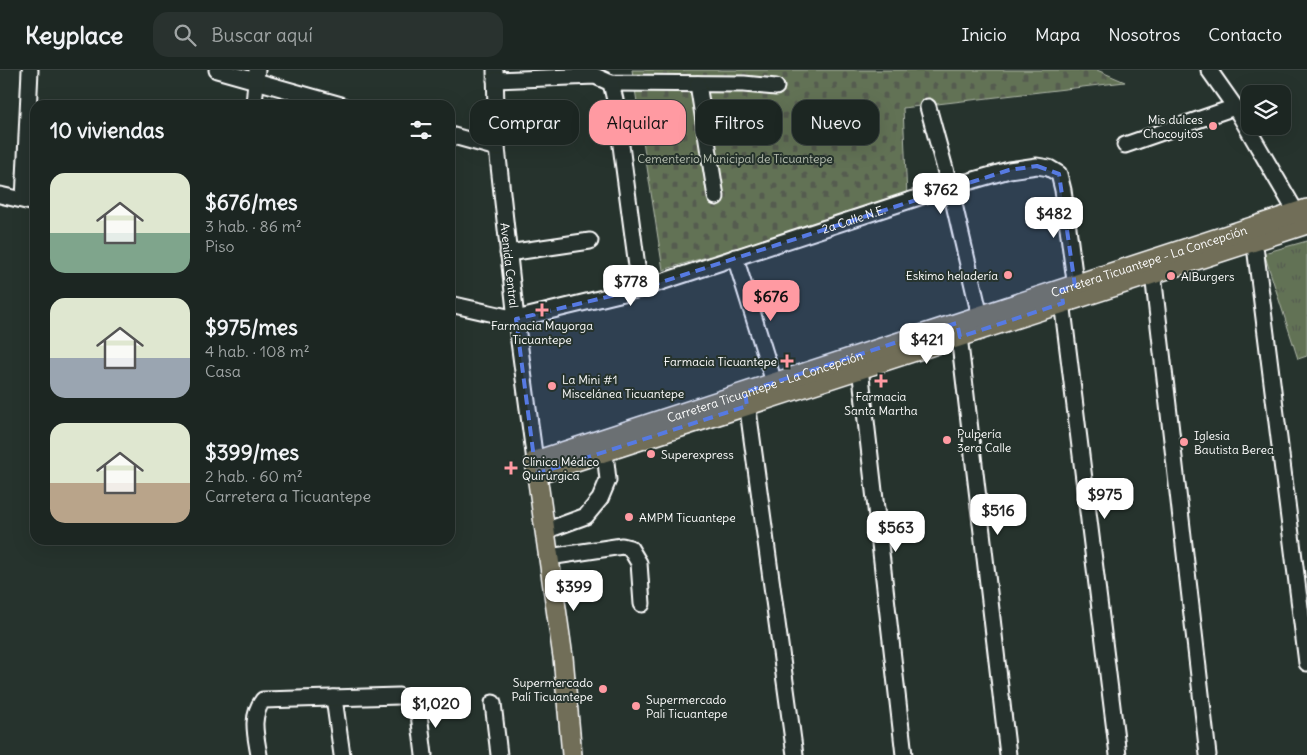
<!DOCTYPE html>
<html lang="es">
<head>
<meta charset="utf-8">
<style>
	body { margin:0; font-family:Delius,sans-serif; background:#29322f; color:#f1f3f6; height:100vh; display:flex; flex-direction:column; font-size:19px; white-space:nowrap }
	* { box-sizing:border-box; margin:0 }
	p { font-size:16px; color:#a0a5a5 }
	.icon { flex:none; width:28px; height:28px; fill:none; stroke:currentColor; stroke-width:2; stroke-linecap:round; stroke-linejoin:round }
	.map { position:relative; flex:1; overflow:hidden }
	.sheet { position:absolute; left:30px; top:30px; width:425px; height:445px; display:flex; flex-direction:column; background:#1c2622; border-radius:15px; box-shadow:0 5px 20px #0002,0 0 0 1px #3a4340 }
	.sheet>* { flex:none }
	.top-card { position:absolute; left:470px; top:30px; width:475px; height:45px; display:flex; gap:10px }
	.tools { position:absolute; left:1241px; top:15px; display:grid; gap:10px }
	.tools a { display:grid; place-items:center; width:50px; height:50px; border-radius:10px; background:#1c2622; box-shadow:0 5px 20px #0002,0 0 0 1px #3a4340; font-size:25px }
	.price { position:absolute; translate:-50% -42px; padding:0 11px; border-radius:10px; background:#fff; color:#222; font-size:16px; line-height:32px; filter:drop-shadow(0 1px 2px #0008) }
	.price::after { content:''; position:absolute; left:50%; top:30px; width:15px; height:11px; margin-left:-8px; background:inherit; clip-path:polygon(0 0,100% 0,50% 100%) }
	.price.on { background:#ff9aa2; color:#111 }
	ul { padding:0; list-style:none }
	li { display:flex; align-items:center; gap:15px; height:125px; padding:0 20px }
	li span { display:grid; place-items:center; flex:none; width:140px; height:100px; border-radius:15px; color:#555 }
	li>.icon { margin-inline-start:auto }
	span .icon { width:60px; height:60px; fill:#fffc; stroke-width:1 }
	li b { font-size:21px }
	h2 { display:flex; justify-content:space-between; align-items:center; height:60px; padding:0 20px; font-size:21px }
	.chip { padding:0 18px; border-radius:15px; background:#1c2622; box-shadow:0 5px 20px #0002,0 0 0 1px #3a4340; font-size:18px; line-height:45px }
	.chip.on { background:#ff9aa2; color:#111 }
	header { display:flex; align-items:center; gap:30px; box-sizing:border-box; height:70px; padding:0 25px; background:#1c2622; border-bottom:1px solid #3a4340 }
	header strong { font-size:24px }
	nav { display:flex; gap:28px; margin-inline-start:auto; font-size:18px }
	.search { width:350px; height:45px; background:#29322f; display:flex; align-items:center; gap:12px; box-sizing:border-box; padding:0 18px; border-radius:15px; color:#a0a5a5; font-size:19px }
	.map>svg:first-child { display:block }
</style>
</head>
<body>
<header>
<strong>Keyplace</strong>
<div class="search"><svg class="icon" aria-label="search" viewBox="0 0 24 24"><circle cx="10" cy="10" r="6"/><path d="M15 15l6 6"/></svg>Buscar aquí</div>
<nav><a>Inicio</a><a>Mapa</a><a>Nosotros</a><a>Contacto</a></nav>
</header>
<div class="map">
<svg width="1307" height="685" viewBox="0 0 1307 685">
	<defs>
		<pattern id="cemetery-stones" width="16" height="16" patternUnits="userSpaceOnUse" patternTransform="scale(1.25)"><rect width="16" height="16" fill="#627255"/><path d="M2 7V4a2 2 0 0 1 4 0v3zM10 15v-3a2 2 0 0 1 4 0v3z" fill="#555b50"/></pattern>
		<pattern id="park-tufts" width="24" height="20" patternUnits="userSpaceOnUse" patternTransform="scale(1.25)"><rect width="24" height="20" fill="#627255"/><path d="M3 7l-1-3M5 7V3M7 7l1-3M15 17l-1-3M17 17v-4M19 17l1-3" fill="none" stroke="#555b50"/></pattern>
	</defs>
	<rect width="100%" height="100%" fill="#26332d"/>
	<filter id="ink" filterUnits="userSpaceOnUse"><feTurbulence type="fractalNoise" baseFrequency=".02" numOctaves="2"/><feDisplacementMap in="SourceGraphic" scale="10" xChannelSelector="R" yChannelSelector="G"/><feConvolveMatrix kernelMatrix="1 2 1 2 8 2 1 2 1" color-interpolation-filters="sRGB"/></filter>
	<g filter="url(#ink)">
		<path fill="url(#cemetery-stones)" stroke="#b0b8aa" d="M632,0H1097L1125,12L903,38L907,127L663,200Z"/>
		<path fill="url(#park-tufts)" stroke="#b0b8aa" d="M1307,171V286L1298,289L1264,183Z"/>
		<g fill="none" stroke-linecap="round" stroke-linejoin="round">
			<g stroke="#fff" stroke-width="19">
				<g id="minor">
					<path d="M217,0L341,35"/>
					<path id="s1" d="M495,0L497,78L516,249L535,391"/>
					<path d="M1209,0L1235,37L1296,142"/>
					<path d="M495,10L595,6L611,13L744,14L776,17"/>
					<path d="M611,13L615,30L640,219"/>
					<path d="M698,14L716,127"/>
					<path d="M254,35L257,0"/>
					<path d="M928,37L950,117L980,246"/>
					<path d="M450,65L497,78"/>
					<path d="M1125,75L1235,37"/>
					<path d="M0,125L35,133"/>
					<path d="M24,130L30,0"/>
					<path d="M1253,160L1307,593"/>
					<path d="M508,183L590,171"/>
					<path d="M735,187L777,322"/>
					<path d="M1153,204L1208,685"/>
					<path d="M1061,223L1118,685"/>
					<path id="s2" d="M450,234L516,249L640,219L950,117L1009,100L1037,96L1049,98L1059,104L1063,120L1077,226"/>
					<path d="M958,257L1008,685"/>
					<path d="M859,289L904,685"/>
					<path d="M746,325L795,685"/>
					<path d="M545,461L586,446L600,429L608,410L605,383"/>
					<path d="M549,487L622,476L630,478L639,493L642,534"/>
					<path d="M334,628L342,685"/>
					<path d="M493,633L499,685"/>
					<path d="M418,636L424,685"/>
					<path d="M259,685C256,666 250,647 263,630L399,626"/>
				</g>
			</g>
			<g stroke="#fff" stroke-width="22">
				<g id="major">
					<path d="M536,404L1307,154"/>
					<path id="s3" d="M572,685L563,587L535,391L1307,139"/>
				</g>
			</g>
			<use href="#minor" stroke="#26332d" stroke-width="15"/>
			<use href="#major" stroke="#716e59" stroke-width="19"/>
		</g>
	</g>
	<path fill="#567ae2" fill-opacity="0.2" stroke="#567ae2" stroke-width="4" stroke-dasharray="10 6" stroke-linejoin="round" d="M1037,96L1059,104L1075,216L1061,220L1063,233L960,267L957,253L931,261L745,322L747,336L536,404L516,249L640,219L1009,100Z"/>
	<g fill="#ff9aa2" stroke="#26332d" stroke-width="2">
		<circle cx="1213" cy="56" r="5"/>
		<circle cx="1008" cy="205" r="5"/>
		<circle cx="1171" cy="206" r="5"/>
		<path d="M539.5 232.5h5v5h5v5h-5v5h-5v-5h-5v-5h5z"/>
		<path d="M784.5 283.5h5v5h5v5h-5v5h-5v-5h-5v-5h5z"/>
		<path d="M878.5 303.5h5v5h5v5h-5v5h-5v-5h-5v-5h5z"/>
		<circle cx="552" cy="316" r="5"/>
		<circle cx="947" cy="370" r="5"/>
		<circle cx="1184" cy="372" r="5"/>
		<circle cx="651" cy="384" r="5"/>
		<path d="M508.5 390.5h5v5h5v5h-5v5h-5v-5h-5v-5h5z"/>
		<circle cx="629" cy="447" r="5"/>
		<circle cx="603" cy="619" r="5"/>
		<circle cx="636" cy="636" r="5"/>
	</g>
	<g text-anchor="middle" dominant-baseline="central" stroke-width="4" stroke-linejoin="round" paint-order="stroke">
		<g font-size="12" fill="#fff" stroke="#26332d" text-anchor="start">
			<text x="1203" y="49" text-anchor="end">Mis dulces<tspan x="1203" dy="14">Chocoyitos</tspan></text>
			<text x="998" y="205" text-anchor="end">Eskimo heladería</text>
			<text x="1181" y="206">AlBurgers</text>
			<text x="542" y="255" text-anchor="middle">Farmacia Mayorga<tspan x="542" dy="14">Ticuantepe</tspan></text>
			<text x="777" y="291" text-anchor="end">Farmacia Ticuantepe</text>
			<text x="562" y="309">La Mini #1<tspan x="562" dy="14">Miscelánea Ticuantepe</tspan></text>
			<text x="881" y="326" text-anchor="middle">Farmacia<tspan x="881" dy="14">Santa Martha</tspan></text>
			<text x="957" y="363">Pulpería<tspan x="957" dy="14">3era Calle</tspan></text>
			<text x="1194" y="365">Iglesia<tspan x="1194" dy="14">Bautista Berea</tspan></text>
			<text x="661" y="384">Superexpress</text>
			<text x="522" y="391">Clínica Médico<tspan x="522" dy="14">Quirúrgica</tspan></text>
			<text x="639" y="447">AMPM Ticuantepe</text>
			<text x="593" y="612" text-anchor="end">Supermercado<tspan x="593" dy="14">Palí Ticuantepe</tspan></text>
			<text x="646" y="629">Supermercado<tspan x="646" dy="14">Pali Ticuantepe</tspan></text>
		</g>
		<g font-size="12" fill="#b8c0b2" stroke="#26332d">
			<text x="735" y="88">Cementerio Municipal de Ticuantepe</text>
		</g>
		<g font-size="12" fill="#fff" stroke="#26332d">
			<text stroke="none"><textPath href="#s2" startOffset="420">2a Calle N.E.</textPath></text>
			<text stroke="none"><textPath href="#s3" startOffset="942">Carretera Ticuantepe - La Concepción</textPath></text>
			<text stroke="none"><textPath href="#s1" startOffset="196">Avenida Central</textPath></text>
			<text stroke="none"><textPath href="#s3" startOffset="538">Carretera Ticuantepe - La Concepción</textPath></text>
		</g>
	</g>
</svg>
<div class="tools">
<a><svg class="icon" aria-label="layers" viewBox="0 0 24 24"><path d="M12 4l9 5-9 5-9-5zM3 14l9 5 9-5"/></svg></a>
</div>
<b class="price" style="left:941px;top:145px">$762</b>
<b class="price" style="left:1054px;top:169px">$482</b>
<b class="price" style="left:631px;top:237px">$778</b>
<b class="price on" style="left:771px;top:252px">$676</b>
<b class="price" style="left:927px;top:295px">$421</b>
<b class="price" style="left:1105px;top:450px">$975</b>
<b class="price" style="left:998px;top:466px">$516</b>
<b class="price" style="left:896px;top:483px">$563</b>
<b class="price" style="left:574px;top:542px">$399</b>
<b class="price" style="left:436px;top:659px">$1,020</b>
<div class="top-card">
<a class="chip">Comprar</a>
<a class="chip on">Alquilar</a>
<a class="chip">Filtros</a>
<a class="chip">Nuevo</a>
</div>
<section class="sheet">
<h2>10 viviendas<svg class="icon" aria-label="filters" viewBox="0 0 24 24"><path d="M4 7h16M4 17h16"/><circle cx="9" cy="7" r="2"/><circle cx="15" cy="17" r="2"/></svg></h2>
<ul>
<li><span style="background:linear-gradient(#dfe7d0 60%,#7fa58c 0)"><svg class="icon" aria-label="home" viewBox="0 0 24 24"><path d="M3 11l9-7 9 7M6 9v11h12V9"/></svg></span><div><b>$676/mes</b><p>3 hab. · 86 m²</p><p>Piso</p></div></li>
<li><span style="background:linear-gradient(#dfe7d0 60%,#9aa5b1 0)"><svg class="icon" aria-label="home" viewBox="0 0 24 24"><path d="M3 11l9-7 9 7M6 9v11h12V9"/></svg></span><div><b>$975/mes</b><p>4 hab. · 108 m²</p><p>Casa</p></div></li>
<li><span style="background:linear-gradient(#dfe7d0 60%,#b9a48a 0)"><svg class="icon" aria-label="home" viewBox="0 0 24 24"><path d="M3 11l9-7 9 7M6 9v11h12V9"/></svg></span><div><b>$399/mes</b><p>2 hab. · 60 m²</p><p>Carretera a Ticuantepe</p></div></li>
</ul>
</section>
</div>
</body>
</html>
